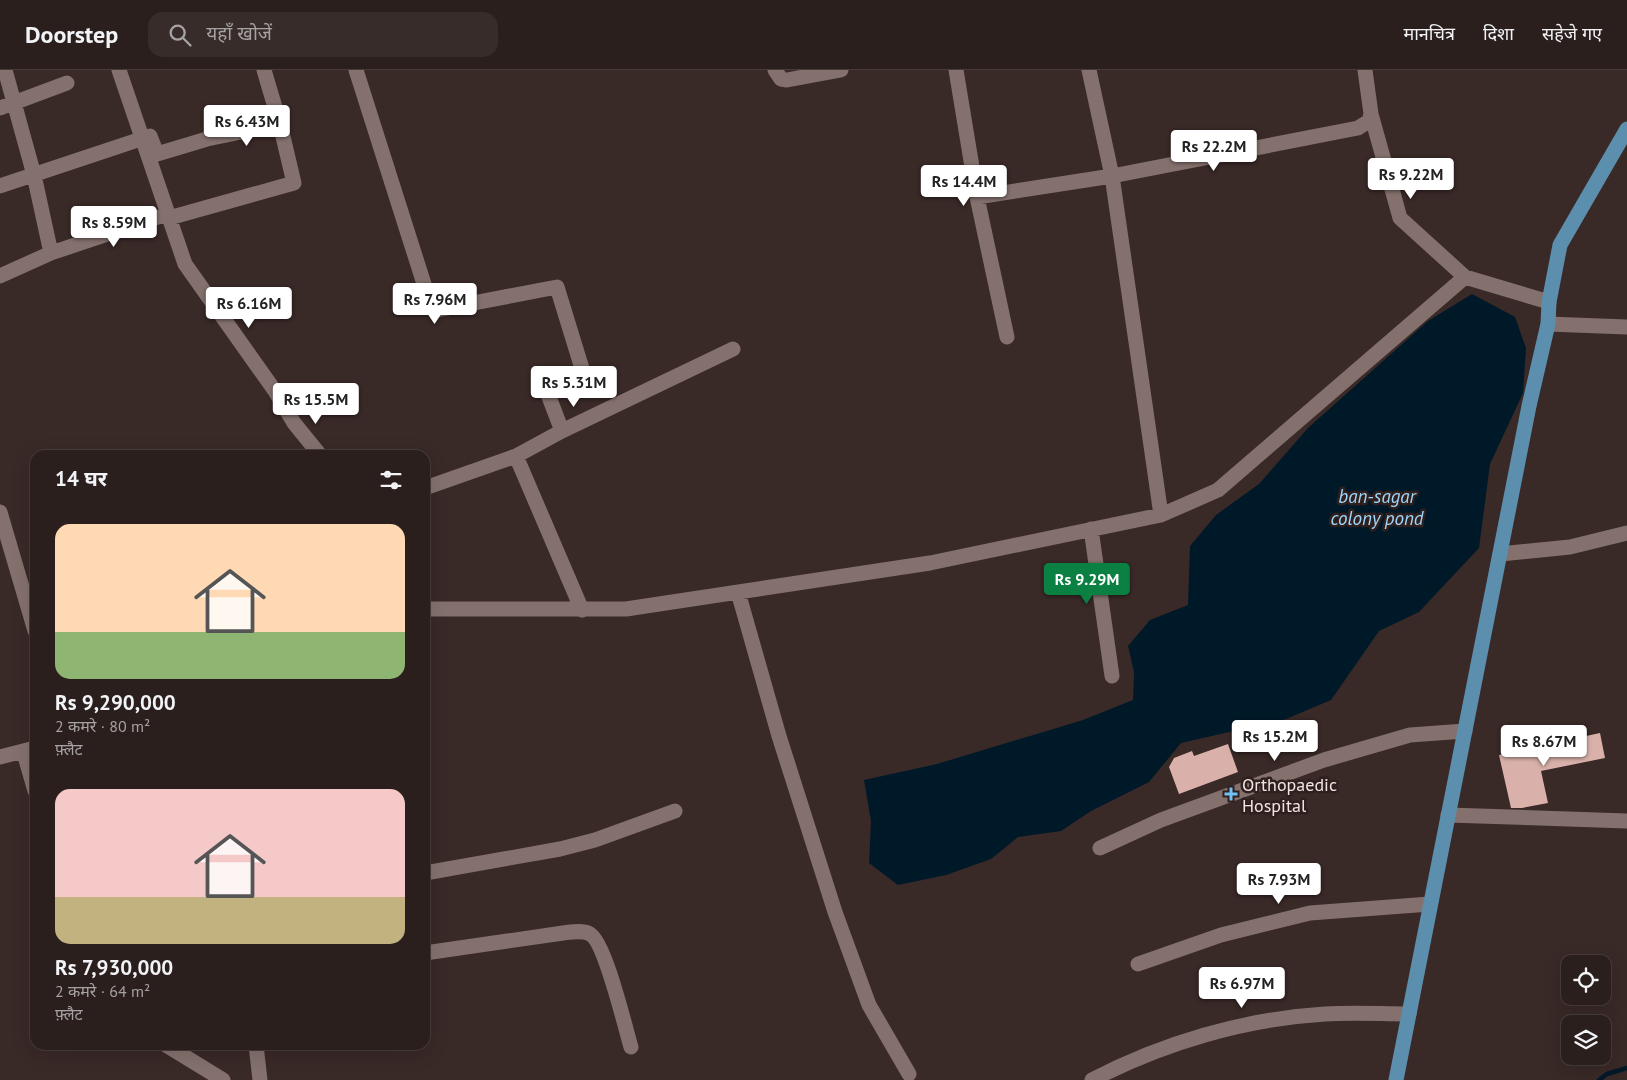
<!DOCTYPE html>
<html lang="hi">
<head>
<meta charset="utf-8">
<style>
	body { margin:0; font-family:"PT Sans","Noto Sans Devanagari",sans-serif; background:#372c2a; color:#f1f3f6; height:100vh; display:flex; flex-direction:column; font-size:19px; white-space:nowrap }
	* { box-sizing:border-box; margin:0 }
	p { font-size:16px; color:#a6a2a4 }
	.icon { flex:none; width:28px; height:28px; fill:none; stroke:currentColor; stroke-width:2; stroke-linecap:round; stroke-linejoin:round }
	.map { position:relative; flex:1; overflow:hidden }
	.panel { position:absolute; left:30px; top:380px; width:400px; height:600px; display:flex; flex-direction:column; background:#2b1f1d; border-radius:15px; box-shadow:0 5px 20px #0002,0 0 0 1px #473d3b }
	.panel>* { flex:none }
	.fabs { position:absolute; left:1561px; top:885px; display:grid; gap:10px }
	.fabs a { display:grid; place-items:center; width:50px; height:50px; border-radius:10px; background:#2b1f1d; box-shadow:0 5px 20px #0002,0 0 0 1px #473d3b; font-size:25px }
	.price { position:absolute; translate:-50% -42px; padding:0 11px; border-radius:5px; background:#fff; color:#222; font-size:16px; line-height:32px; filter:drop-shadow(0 1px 2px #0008) }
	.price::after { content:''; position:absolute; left:50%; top:30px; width:15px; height:11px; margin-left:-8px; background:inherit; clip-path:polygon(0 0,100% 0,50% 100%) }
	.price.selected { background:#0b8043; color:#fff }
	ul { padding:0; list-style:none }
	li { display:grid; align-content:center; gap:10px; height:265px; padding:0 25px }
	li span { display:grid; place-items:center; height:155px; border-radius:15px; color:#555 }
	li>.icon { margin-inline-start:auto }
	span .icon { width:90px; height:90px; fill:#fffc; stroke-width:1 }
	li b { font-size:21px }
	h2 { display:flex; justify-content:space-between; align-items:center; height:60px; padding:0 25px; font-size:21px }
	header { display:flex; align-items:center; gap:30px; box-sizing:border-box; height:70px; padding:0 25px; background:#2b1f1d; border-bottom:1px solid #473d3b }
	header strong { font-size:24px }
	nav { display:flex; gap:28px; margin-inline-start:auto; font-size:18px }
	.search { width:350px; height:45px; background:#372c2a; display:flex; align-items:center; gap:12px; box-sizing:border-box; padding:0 18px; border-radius:15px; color:#a6a2a4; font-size:19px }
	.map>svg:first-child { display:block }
</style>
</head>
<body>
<header>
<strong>Doorstep</strong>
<div class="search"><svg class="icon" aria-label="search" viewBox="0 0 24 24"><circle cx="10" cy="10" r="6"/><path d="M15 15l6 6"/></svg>यहाँ खोजें</div>
<nav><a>मानचित्र</a><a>दिशा</a><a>सहेजे गए</a></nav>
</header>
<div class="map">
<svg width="1627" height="1010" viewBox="0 0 1627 1010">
	<rect width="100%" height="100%" fill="#392927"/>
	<path fill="#001929" d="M1472,224L1515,247L1526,278L1523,323L1490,394L1479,478L1419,542L1379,561L1331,630L1286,649L1181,673L1149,712L1091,741L1061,761L1018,767L991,789L946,805L898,815L869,793L871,751L864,710L937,694L1083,650L1133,630L1134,602L1128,576L1150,550L1188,535L1190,476L1216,445L1259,414L1308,358L1428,251Z"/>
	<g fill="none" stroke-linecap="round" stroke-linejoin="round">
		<path stroke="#001929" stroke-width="4.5" d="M1599,1010L1607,1004L1627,998"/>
	</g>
	<path fill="#d9b1aa" d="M1600,663L1605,688L1541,701L1548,733L1522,738H1511L1499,685Z
		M1228,674L1238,702L1179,724L1169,697L1174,688L1192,681L1194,686Z"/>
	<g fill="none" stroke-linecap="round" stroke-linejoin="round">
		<path stroke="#84716e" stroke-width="15" d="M119,0L185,194L275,321L294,353L320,385
			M356,0L431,236L437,240L557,217L584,305L546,319L562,361
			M775,0L781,9L787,10L841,0
			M956,0L977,127L1007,267
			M1089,0L1112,106L1161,445
			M0,38L67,13
			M1371,44L1400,148L1465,207
			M0,116L150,66L157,84L207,69L280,54L264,0
			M977,127L1112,106L1358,58L1369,51L1371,44L1365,0
			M169,148L294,113L280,54
			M51,183L167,144
			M0,206L51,183L34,105L5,0
			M1548,254L1627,257
			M516,386L582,540
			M425,418L516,386L562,361L733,279
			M0,442L35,561
			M1091,459L1112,606
			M1500,484L1570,477L1627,463
			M738,522L779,666L835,842L869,935L909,1004
			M425,539H626L930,493L1161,445L1218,420L1465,207L1549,232
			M24,683L35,721
			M0,687L35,678
			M1448,745L1627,751
			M1100,778L1161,750L1324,690L1410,665L1465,661
			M425,803L560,779L595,770L675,741
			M425,883L563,863C572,862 582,860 590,864C605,872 625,957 631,977
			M1138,894L1221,865L1310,843L1430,834
			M166,975L223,1010
			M256,975L260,1010
			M1092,1010C1163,973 1244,949 1325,944C1353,942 1381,944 1409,944"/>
		<path stroke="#5c8eae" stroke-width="15" d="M1396,1010L1529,336L1548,254L1549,232L1560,175L1627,59"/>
	</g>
	<path fill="#70c1f4" stroke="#2f201d" stroke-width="2" d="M1228.5 716.5h5v5h5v5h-5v5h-5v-5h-5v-5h5z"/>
	<g text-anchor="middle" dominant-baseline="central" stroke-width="5" stroke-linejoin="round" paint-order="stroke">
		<g font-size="18" fill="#f0e5e3" stroke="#2f201d" text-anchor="start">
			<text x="1242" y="714">Orthopaedic<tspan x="1242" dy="21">Hospital</tspan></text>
		</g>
		<g font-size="19" font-style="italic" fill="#9fd7fc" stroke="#2f201d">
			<text x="1377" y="426">ban-sagar<tspan x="1377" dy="22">colony pond</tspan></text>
		</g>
	</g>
</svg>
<div class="fabs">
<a><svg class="icon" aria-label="locate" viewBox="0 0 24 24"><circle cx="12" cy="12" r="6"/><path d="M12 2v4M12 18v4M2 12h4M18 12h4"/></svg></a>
<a><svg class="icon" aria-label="layers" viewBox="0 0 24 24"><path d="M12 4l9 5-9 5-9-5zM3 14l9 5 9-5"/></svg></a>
</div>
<b class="price" style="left:247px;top:77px">Rs 6.43M</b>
<b class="price" style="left:1214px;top:102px">Rs 22.2M</b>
<b class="price" style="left:1411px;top:130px">Rs 9.22M</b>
<b class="price" style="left:964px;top:137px">Rs 14.4M</b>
<b class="price" style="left:114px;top:178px">Rs 8.59M</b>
<b class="price" style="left:435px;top:255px">Rs 7.96M</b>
<b class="price" style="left:249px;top:259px">Rs 6.16M</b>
<b class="price" style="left:574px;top:338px">Rs 5.31M</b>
<b class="price" style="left:316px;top:355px">Rs 15.5M</b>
<b class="price selected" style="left:1087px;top:535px">Rs 9.29M</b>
<b class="price" style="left:1275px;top:692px">Rs 15.2M</b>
<b class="price" style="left:1544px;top:697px">Rs 8.67M</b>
<b class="price" style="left:1279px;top:835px">Rs 7.93M</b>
<b class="price" style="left:1242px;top:939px">Rs 6.97M</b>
<section class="panel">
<h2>14 घर<svg class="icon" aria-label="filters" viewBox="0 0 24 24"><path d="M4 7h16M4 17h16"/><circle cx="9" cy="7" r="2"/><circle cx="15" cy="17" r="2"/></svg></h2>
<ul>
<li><span style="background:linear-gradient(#ffd9b3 70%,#8fb573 0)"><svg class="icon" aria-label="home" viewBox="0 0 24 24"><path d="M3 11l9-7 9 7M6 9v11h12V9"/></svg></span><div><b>Rs 9,290,000</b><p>2 कमरे · 80 m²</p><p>फ़्लैट</p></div></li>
<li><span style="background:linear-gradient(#f6c9c9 70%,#c2b280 0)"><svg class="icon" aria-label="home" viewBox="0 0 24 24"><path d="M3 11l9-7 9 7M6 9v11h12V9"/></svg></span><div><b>Rs 7,930,000</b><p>2 कमरे · 64 m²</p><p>फ़्लैट</p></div></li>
</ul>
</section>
</div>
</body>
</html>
